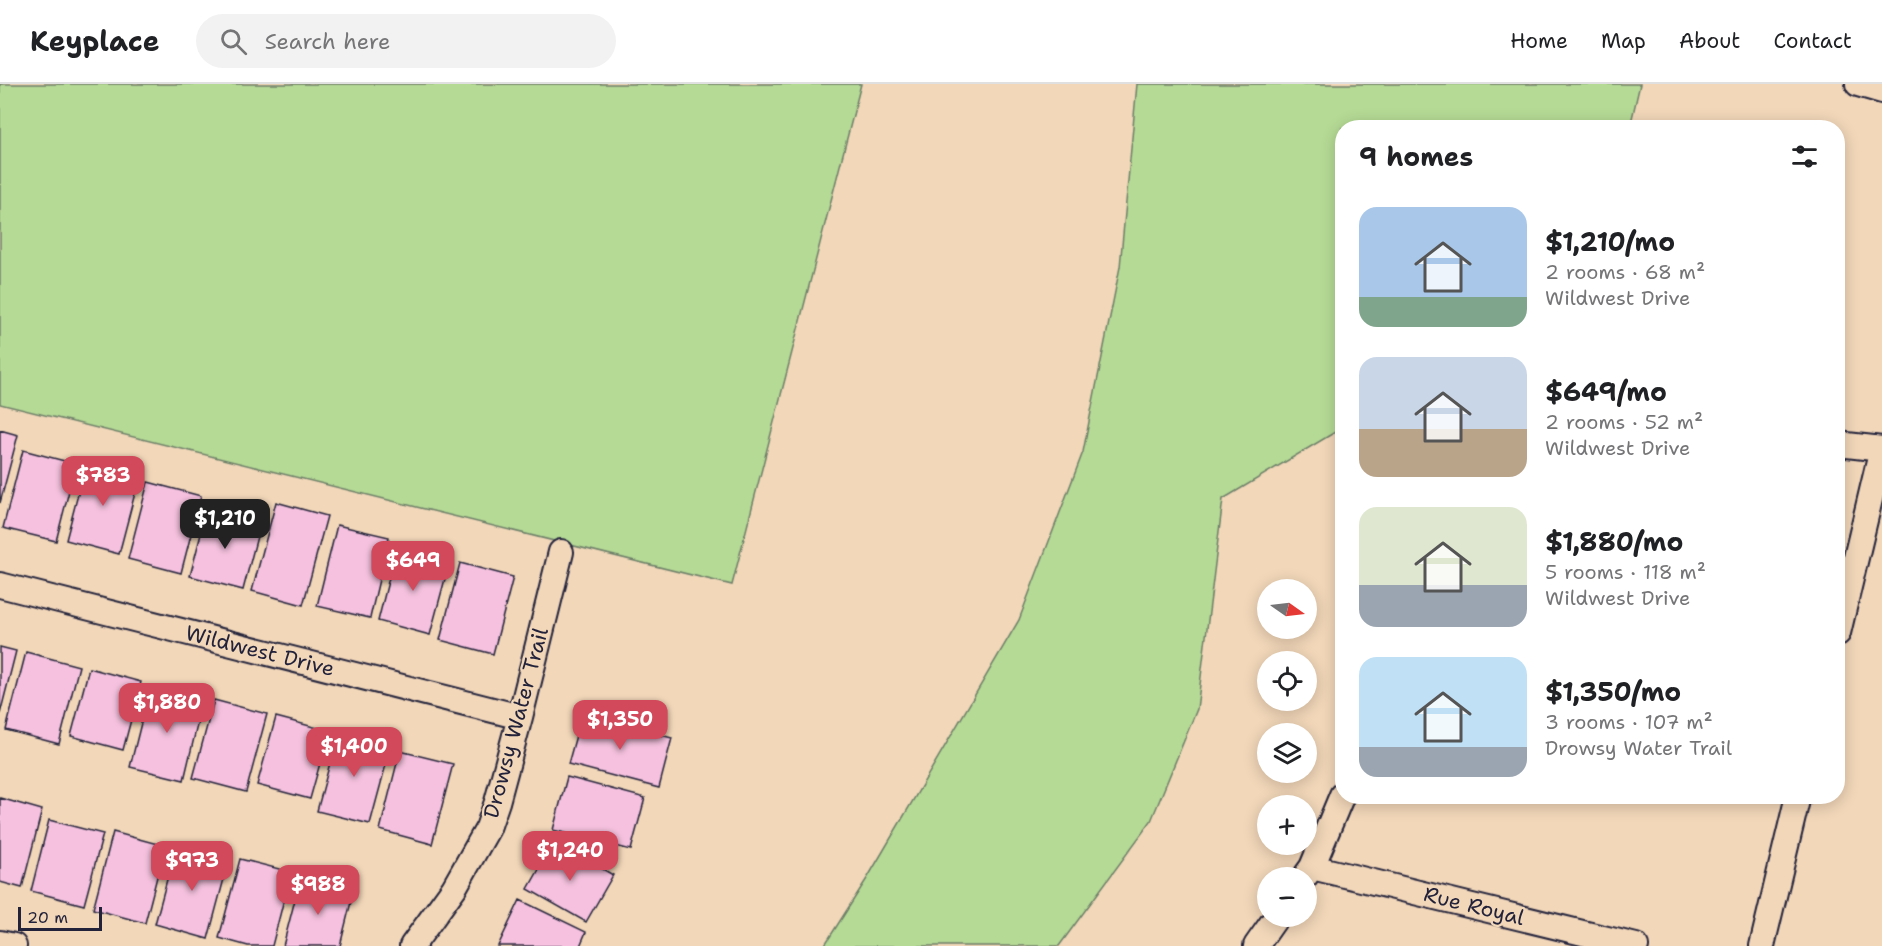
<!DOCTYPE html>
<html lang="en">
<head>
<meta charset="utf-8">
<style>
	body { margin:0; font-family:"Shantell Sans",sans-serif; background:#f2f2f2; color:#202124; height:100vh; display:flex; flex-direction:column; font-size:22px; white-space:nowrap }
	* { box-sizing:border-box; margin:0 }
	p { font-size:20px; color:#757577 }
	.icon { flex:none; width:33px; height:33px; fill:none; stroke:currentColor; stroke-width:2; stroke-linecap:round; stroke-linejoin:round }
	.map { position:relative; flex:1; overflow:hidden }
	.sheet { position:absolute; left:1335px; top:36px; width:510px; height:684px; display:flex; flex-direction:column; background:#fff; border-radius:24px; box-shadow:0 3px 15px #0003 }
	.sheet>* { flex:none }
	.needle { width:39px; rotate:104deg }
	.controls { position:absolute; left:1257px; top:495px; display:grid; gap:12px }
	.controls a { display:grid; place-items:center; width:60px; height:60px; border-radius:50%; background:#fff; box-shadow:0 3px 15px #0003; font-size:30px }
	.scale { position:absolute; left:18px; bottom:15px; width:84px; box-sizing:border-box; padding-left:6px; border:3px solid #22223b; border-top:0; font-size:16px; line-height:21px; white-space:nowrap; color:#22223b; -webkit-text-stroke:4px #f2d7b9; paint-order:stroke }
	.price { position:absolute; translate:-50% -51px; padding:0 14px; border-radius:12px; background:#d1495b; color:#fff; font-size:20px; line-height:39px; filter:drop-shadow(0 2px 3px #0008) }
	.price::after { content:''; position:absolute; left:50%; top:36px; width:18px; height:14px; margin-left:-9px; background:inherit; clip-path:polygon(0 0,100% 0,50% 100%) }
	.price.active { background:#222; color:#fff }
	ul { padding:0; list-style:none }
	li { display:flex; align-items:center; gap:18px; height:150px; padding:0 24px }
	li span { display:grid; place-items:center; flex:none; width:168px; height:120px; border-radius:18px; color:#555 }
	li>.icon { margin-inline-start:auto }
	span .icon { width:72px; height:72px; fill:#fffc; stroke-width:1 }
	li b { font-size:26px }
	h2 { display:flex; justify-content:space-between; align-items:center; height:72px; padding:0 24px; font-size:26px }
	header { display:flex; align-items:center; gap:36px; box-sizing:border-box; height:84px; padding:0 30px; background:#fff; border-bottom:2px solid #e0e0e0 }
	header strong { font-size:28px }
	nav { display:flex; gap:33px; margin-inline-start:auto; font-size:21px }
	.search { width:420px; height:54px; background:#f2f2f2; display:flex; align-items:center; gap:15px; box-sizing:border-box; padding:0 21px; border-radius:33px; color:#757577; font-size:22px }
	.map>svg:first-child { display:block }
</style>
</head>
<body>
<header>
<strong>Keyplace</strong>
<div class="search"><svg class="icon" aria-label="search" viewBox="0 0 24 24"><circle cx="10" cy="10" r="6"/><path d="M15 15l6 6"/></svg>Search here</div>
<nav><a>Home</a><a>Map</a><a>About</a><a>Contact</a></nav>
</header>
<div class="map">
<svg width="1882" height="862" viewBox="0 0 1882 862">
	<rect width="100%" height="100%" fill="#f2d7b9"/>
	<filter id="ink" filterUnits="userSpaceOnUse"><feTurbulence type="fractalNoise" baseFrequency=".0167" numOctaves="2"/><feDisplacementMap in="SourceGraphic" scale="12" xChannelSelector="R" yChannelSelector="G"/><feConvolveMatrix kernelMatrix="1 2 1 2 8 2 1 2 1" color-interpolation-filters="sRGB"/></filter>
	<g filter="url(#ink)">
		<path fill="#b5da95" stroke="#6c7e68" stroke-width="1.5" d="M0,0H861L732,501L0,320Z
			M1137,0H1640L1630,43L1342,44V344L1223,415L1197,625L1151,737L1059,862H824L868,793L1019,536L1083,368L1120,183Z"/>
		<path fill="#f5c1de" stroke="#22223b" stroke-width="1.5" d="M0,346L18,351L0,419Z
			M23,366L76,380L56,457L3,444Z
			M87,376L140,390L119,470L66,456Z
			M148,398L201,412L181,489L128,475Z
			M276,418L327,432L303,521L252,507Z
			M207,427L260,441L243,506L190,492Z
			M337,441L389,453L370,534L317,522Z
			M396,466L449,480L430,551L378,537Z
			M460,479L513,493L493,570L440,556Z
			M0,563L16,567L0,630Z
			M26,568L79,582L59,660L6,646Z
			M89,584L141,598L123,666L71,652Z
			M150,603L203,616L184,696L130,683Z
			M214,616L267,630L246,708L193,694Z
			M582,630L672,654L659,704L568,680Z
			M276,633L329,647L310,715L257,701Z
			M338,649L391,662L370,740L317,727Z
			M400,667L453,680L432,760L380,746Z
			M567,693L645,714L631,766L553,746Z
			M0,714L42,726L22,804L0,798Z
			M49,736L103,750L84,821L31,807Z
			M113,748L165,762L145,839L93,825Z
			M555,757L613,791L586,838L528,805Z
			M176,762L229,776L208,855L155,840Z
			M240,775L291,788L272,862H248L219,854Z
			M300,796L353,810L340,862H283Z
			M520,816L586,848L580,862H498Z"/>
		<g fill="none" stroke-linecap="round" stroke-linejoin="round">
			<g stroke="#22223b" stroke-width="28">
				<path id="minor" d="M1858,0L1882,7
					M1838,360L1882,365
					M0,501L520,633
					M1838,549L1882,365
					M1312,783L1636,862
					M1304,794L1312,783L1342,711
					M0,859L14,862
					M412,862L454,804L488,744L497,718L520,633L561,468
					M1256,862L1277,832
					M1762,862L1798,712"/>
			</g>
			<use href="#minor" stroke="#f2d7b9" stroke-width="24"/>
		</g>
	</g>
	<g text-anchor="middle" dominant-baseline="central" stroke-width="4.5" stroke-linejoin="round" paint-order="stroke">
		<g font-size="21" fill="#22223b" stroke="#f2d7b9">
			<text transform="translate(260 567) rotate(14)">Wildwest Drive</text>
			<text transform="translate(516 639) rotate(-75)">Drowsy Water Trail</text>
			<text transform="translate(1474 822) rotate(14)">Rue Royal</text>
		</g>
	</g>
</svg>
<div class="controls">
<a><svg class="needle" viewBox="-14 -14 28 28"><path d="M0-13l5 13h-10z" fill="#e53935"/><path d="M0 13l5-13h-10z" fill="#757577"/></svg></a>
<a><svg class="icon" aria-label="locate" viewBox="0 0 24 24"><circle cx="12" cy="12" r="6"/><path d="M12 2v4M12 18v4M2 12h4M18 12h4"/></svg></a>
<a><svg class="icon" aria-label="layers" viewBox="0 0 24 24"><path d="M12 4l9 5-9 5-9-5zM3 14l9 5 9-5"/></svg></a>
<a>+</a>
<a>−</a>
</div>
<div class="scale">20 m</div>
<b class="price" style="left:103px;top:423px">$783</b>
<b class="price active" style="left:225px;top:466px">$1,210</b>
<b class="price" style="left:413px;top:508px">$649</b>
<b class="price" style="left:167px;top:650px">$1,880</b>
<b class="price" style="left:620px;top:667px">$1,350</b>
<b class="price" style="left:354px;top:694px">$1,400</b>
<b class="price" style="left:570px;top:798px">$1,240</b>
<b class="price" style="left:192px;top:808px">$973</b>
<b class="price" style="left:318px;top:832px">$988</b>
<section class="sheet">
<h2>9 homes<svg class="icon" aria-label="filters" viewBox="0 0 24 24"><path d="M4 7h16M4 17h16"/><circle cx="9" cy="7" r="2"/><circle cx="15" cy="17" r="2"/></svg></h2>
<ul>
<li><span style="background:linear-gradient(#a9c7e8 75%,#7fa58c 0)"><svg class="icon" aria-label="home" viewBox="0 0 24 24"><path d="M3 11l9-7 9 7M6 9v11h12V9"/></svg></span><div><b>$1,210/mo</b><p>2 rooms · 68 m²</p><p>Wildwest Drive</p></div></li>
<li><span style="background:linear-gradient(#c9d6e8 60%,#b9a48a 0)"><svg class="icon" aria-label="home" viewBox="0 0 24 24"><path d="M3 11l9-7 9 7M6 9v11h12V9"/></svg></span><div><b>$649/mo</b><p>2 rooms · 52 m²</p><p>Wildwest Drive</p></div></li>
<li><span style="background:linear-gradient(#dfe7d0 65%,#9aa5b1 0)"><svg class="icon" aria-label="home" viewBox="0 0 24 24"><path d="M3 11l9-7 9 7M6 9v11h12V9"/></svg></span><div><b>$1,880/mo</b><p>5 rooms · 118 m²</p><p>Wildwest Drive</p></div></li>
<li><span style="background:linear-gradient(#bfe0f5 75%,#9aa5b1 0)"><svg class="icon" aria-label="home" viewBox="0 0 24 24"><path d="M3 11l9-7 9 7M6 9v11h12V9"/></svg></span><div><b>$1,350/mo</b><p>3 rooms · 107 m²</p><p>Drowsy Water Trail</p></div></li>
</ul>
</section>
</div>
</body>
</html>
